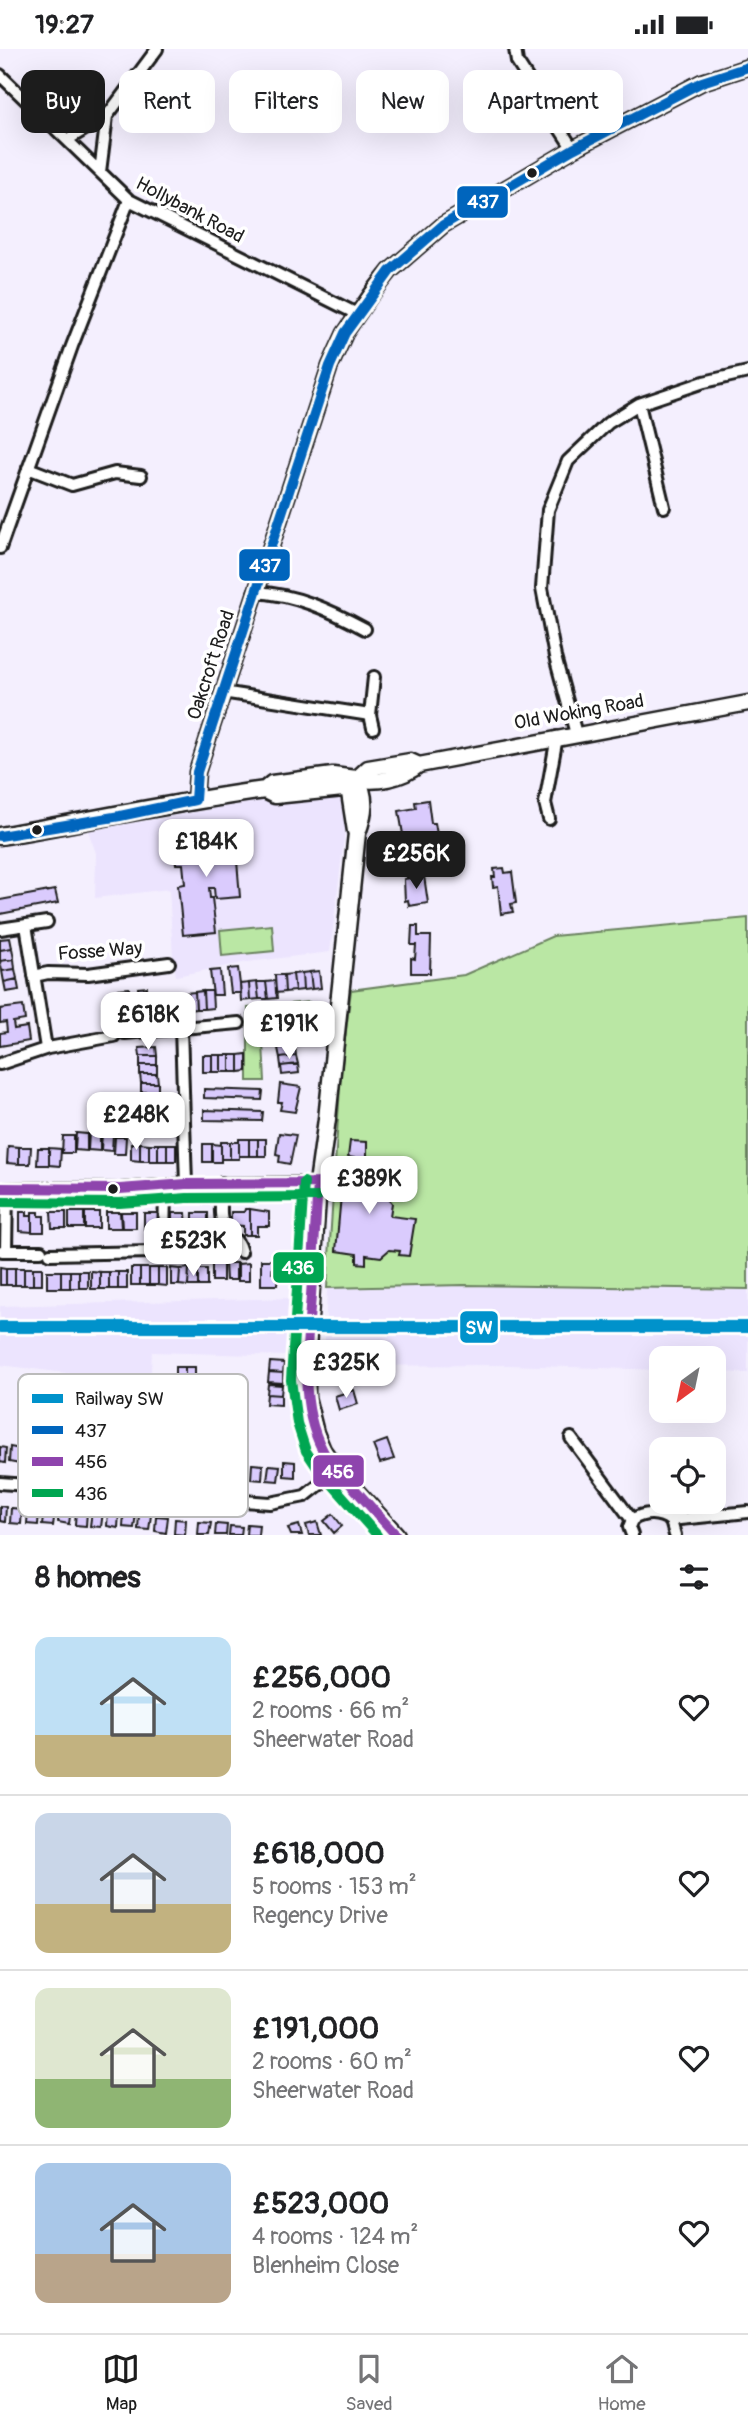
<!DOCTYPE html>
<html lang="en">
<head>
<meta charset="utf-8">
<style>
	body { margin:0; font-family:Pangolin,sans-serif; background:#f6f6f6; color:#202124; height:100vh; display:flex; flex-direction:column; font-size:26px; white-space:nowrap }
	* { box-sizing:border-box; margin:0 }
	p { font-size:23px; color:#757577 }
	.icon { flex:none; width:38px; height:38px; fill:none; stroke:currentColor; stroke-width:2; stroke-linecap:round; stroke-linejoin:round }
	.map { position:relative; height:1486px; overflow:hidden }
	.side { display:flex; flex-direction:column; background:#fff; flex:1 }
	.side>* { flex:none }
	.top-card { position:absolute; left:21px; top:21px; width:707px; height:63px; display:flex; gap:14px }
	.needle { width:46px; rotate:213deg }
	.buttons { position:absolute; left:649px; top:1297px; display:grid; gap:14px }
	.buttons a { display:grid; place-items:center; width:77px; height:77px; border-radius:14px; background:#fff; box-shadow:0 7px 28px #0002; font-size:35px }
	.price { position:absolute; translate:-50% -60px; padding:0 16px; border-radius:14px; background:#fff; color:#222; font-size:23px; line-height:46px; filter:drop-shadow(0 2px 4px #0008) }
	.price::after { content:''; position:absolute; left:50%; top:42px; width:21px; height:16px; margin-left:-10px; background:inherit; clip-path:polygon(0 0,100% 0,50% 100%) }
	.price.current { background:#1c1c1c; color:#fff }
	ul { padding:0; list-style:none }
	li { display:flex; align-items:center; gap:21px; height:175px; padding:0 35px }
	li+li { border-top:2px solid #e0e0e0 }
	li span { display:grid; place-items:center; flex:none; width:196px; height:140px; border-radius:14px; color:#555 }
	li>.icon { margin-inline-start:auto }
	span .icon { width:84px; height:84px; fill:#fffc; stroke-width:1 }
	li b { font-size:30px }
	h2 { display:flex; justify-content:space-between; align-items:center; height:84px; padding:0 35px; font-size:30px }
	.tag { padding:0 24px; border-radius:14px; background:#fff; box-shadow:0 7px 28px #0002; font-size:24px; line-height:63px }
	.tag.current { background:#1c1c1c; color:#fff }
	.status { display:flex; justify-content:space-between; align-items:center; height:49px; padding:0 35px; background:#fff; direction:ltr }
	.status svg { height:19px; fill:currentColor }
	.tab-bar { display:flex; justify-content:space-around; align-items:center; height:98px; border-top:2px solid #e0e0e0; background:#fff; font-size:19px; color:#757577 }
	.tab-bar a { display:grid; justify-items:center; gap:4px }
	.tab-bar .current { color:#1c1c1c }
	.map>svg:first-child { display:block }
</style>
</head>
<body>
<div class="status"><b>19:27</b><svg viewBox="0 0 49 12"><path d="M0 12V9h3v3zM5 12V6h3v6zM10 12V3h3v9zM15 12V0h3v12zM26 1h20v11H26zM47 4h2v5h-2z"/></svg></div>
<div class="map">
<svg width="748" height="1486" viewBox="0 0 748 1486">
	<rect width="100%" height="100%" fill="#f4effe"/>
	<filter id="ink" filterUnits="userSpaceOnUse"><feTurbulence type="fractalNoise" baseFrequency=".0143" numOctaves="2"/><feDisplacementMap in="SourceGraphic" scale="14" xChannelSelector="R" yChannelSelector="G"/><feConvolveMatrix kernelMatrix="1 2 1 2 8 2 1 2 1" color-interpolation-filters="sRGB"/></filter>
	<g filter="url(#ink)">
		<path fill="#ece4fe" d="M329,746L338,749L343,754L347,765L330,903L248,913L176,927L173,908L169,840L95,849L96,804L88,782L264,751Z
			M464,1236L748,1240V1324L714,1323V1309H662L661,1321L508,1316L324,1317L327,1239Z
			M291,1249L287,1307L152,1303L150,1340L66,1324L0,1316V1257Z"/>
		<path fill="#bae7a4" stroke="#6b8260" stroke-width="2" d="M748,869V1240L464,1236L327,1239L341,1023L351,941L464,926L553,887Z
			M272,876L274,902L222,907L220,881Z
			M309,953L310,968L262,975L265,1032H248V959Z"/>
		<path fill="#dacbfd" stroke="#1c1c1c" stroke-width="2" d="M428,751L431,774H435L438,791H433L435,804L420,807L419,795L405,797L399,762L416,759L415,753Z
			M236,785V791H240L241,812H237L240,848L215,850L214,839H209L210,849H212L216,883L183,886L178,836L185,835L183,815H176L174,790L201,787L202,794L214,793L213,787Z
			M395,807L396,816L387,817L386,808Z
			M417,819L418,828L407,829L406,820Z
			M504,819L505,824L512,823L516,854L511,855L513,863L501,865L498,837L493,838L492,828H495L494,820Z
			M424,827L428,854L409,857L408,851L405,852L404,830Z
			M55,841L58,854L0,865V851Z
			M412,877H418V887H431L430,924H411V909L415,910L416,896H411Z
			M10,889L12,899L0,901V890Z
			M12,899L14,910L0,912V901Z
			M14,910L15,920L2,922L0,912Z
			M238,919L241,944H231L228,920Z
			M15,920L17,930L4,933L2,922Z
			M220,921L222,946H213L210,922Z
			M319,922L321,939L312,940L310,923Z
			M310,923L312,940L303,941L302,924Z
			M302,924L303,941L295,942L293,925Z
			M293,925L295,942L285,943L284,926Z
			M275,926H284L285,943L276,944Z
			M17,930L19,941L6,943L4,933Z
			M275,932L277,949L268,950L266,933Z
			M257,933H266L268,950H259Z
			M257,933L259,950L250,951L249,934Z
			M249,934L250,951L241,952L240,935Z
			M147,938L150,963H140L138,939Z
			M129,939L131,964L122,965L119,940Z
			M203,942L204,960H196L195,943Z
			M203,942H212L213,959L204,960Z
			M195,943L196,960L187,961L185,944Z
			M176,944H185L187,961L178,962Z
			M168,947L169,964L160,965L159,948Z
			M168,947H177L178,964H169Z
			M159,948L160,965H151L150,949Z
			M23,957L25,971L13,973L14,980L27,978L29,992L0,997V984L7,983L6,973L0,974V960Z
			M292,971L293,980L276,982L275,973Z
			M293,980L294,989L277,991L276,982Z
			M294,989L295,997L278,999L277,991Z
			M295,997L296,1007L280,1009L278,999Z
			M156,998L157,1007H140L139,999Z
			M247,1005V1022L239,1023V1006Z
			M203,1006H212V1023H203Z
			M212,1006H221V1023H212Z
			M221,1006H230V1023H221Z
			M230,1006H239V1023H230Z
			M140,1007H157V1016H140Z
			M296,1007L298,1015L281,1017L280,1009Z
			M298,1015L299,1024L282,1026L281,1017Z
			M140,1016H157V1025H140Z
			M140,1025H157L158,1034H141Z
			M141,1034H158V1043H141Z
			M280,1035L301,1038L295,1063L280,1061L282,1053H278Z
			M204,1040L263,1042L262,1051L204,1049Z
			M144,1043H161V1052H144Z
			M144,1052H161V1060L144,1061Z
			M161,1060L162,1069L145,1070L144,1061Z
			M204,1061L263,1063L262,1072L204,1071Z
			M162,1069V1078L145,1079V1070Z
			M76,1084L87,1085V1102L75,1101Z
			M89,1084L100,1085V1102L88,1101Z
			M102,1084L113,1085L112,1102L101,1101Z
			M279,1084L296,1086L290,1115L279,1113L280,1106L276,1105Z
			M63,1087H74V1104H62Z
			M115,1088H126L125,1105H114Z
			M239,1090H249V1107H239Z
			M249,1090H258V1107H249Z
			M258,1090H266V1107H258Z
			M350,1092L367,1093V1111L363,1110L362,1128L377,1129L385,1138L380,1148L388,1149L392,1154L390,1167L415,1170L409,1207L399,1206L400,1202L389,1201L381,1208L366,1206V1215L357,1214V1205L336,1202L343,1124L358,1126L360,1110L348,1108Z
			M221,1093H230V1110H221Z
			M230,1093H239V1110H230Z
			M131,1094H140V1112L131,1111Z
			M140,1094L149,1095V1112H140Z
			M149,1095H158V1112H149Z
			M158,1095H167V1112H158Z
			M167,1095H176V1112H167Z
			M203,1095H212V1113H203Z
			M212,1095L221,1096V1113H212Z
			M8,1097L19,1098V1115L7,1114Z
			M19,1098H31L30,1115H19Z
			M38,1099H49V1116H37Z
			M49,1099L61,1100L60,1117L49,1116Z
			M245,1160H250V1186H243V1177L231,1176V1163H244Z
			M250,1160L269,1163V1177H257V1186H250Z
			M20,1163H27V1167H32V1183L20,1182Z
			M32,1163H39V1167H44V1183H32Z
			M51,1163H66V1179H52Z
			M69,1163H84V1179H69Z
			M85,1163H99V1179H85Z
			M106,1163H120L121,1179H106Z
			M121,1163H136V1179H122Z
			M144,1164H158L159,1180H144Z
			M172,1164H186L187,1180H172Z
			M193,1164H208V1180H193Z
			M220,1192L221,1202H210V1193Z
			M261,1211H273L272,1224H278L277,1236H261Z
			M225,1214H236V1231H226Z
			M249,1214V1232H238V1215Z
			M212,1215H223V1232H212Z
			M0,1218L6,1219V1236H0Z
			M6,1219H15V1236H6Z
			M15,1219H24V1236H15Z
			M24,1219H33V1236H24Z
			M33,1219H42V1236H33Z
			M131,1219H140V1236H131Z
			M140,1219H149V1236H140Z
			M149,1219H158V1236H149Z
			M158,1219H167V1237L158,1236Z
			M171,1219L180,1220L179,1236H171Z
			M189,1219L188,1237L179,1236L180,1220Z
			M189,1220H198V1237H188Z
			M198,1220H207V1237H198Z
			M47,1222H61V1239H47Z
			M61,1222H70V1239H61Z
			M70,1222H79V1239H70Z
			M79,1222H88V1239H79Z
			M91,1222L100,1223V1240H91Z
			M100,1223H109V1240H100Z
			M109,1223H118V1240H109Z
			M118,1223H127V1240H118Z
			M270,1313L284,1314L283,1324L269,1323Z
			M175,1318H185V1333H175Z
			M185,1318H195V1333H185Z
			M269,1323L283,1324V1334L268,1333Z
			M268,1335L282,1336L281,1346L267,1345Z
			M354,1341L358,1355L339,1361L335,1347Z
			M267,1345L281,1346V1356L266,1355Z
			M387,1391L394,1410L380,1414L373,1396Z
			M0,1398L6,1399L5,1414L0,1413Z
			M10,1398L21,1400L20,1415L9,1413Z
			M284,1412L295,1413V1428L284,1427Z
			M252,1415L263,1416L262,1431L251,1430Z
			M269,1416L280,1417L278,1432L267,1431Z
			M0,1457L6,1458L5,1473L0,1472Z
			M59,1458L71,1459L69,1475L58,1473Z
			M11,1459L22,1460L21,1475L10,1474Z
			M28,1460L39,1461L38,1476L27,1475Z
			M76,1460L87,1462L86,1477L75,1476Z
			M44,1461L55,1462L53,1477L42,1476Z
			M92,1462L103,1463L101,1478L90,1477Z
			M108,1462L119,1463L118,1479L107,1477Z
			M124,1463L136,1464L134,1479L123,1478Z
			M139,1465L151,1466L149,1481L138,1480Z
			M333,1465L342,1477L334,1484L324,1472Z
			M156,1467L168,1468L166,1484L155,1482Z
			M175,1470L186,1471L185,1486L174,1485Z
			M199,1473L211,1474L209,1486H198Z
			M317,1473L321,1486H309L306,1476Z
			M216,1475L227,1476L226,1486H215Z
			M247,1475L259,1476L258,1486H246Z
			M299,1476L302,1486H291L288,1479Z
			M230,1477L242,1478L241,1486H229Z"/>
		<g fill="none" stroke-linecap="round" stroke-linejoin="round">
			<g stroke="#1c1c1c" stroke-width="16">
				<path id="street" d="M515,0L517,13L573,100
					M0,26L129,151L357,265
					M67,91L107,67L157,0
					M100,123L107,67
					M639,355L664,458
					M28,419L72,436L115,424L141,427
					M0,499L72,297L129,151
					M254,543C295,545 330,561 365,580
					M222,643L370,666
					M373,679L370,666L374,628
					M576,685L555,608L542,539L548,461L568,412L608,374L639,355L704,333L748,323
					M549,770L545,754L557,688
					M26,876L46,999
					M0,880L47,873
					M34,927L48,924L88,925L169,914
					M181,979L186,1135
					M125,984L239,974
					M0,1015L48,999L114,987
					M222,1134C222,1148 218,1168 225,1180C233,1191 237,1188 241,1203
					M0,1139L120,1140L186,1135L318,1134
					M2,1202H41
					M6,1202L7,1139
					M164,1203L165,1136
					M50,1205L206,1202
					M571,1389L632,1471
					M0,1434L270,1454L305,1447L337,1422
					M670,1471L748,1463
					M632,1486L629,1478L632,1471C644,1463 659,1463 671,1472L675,1486"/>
			</g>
			<g stroke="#1c1c1c" stroke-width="19">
				<path id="secondary" d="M356,730C376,735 403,729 419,716L748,654
					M356,730L368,719L410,712L419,716
					M195,751L197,723L330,317L345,284L371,246L390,222L443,176L573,100L702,33L748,18"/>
			</g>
			<g stroke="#1c1c1c" stroke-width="21">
				<path id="primary" d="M356,730C367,748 364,765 357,784L327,1070L318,1134L306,1314V1348L315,1384L322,1401L337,1422L396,1486
					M356,730L350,744L356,782
					M265,741L275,746L343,739L356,730
					M0,787C88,772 176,753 265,741L272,735L333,727L356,730"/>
			</g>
			<use href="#street" stroke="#fff" stroke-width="10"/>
			<use href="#secondary" stroke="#fff" stroke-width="14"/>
			<use href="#primary" stroke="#fff" stroke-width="16"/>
			<g stroke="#fff" stroke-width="16">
				<path id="bus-1" d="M195,751L197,723L330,317L345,284L390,222L443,176L573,100L702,33L748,18
					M0,787L120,767L195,751"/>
			</g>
			<g stroke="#fff" stroke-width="16">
				<path id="bus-2" d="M318,1134C316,1172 313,1209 311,1247C307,1301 297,1360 327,1409L396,1486
					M0,1139L120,1140L186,1135L318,1134"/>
			</g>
			<g stroke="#fff" stroke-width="16">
				<path id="bus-3" d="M304,1133L291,1331L297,1374L306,1402L316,1417L377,1486
					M0,1153L120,1154L187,1149L318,1148"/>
			</g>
			<use href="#bus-1" stroke="#0065bd" stroke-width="10"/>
			<use href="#bus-2" stroke="#8e44ad" stroke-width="10"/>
			<use href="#bus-3" stroke="#00a651" stroke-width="10"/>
			<g stroke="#fff" stroke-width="18">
				<path id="rail-1" d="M0,1278H748"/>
			</g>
			<use href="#rail-1" stroke="#0092cb" stroke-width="12"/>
		</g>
	</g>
	<g fill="#1c1c1c" stroke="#fff" stroke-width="2.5">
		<circle cx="532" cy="124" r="6"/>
		<circle cx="37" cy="781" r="6"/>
		<circle cx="113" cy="1140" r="6"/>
	</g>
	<g text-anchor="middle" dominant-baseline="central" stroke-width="7" stroke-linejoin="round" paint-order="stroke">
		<g font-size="19" fill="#1c1c1c" stroke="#fff">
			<text transform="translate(190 161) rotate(28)">Hollybank Road</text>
			<text transform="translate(211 616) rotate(-72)">Oakcroft Road</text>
			<text transform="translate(579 663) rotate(-10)">Old Woking Road</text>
			<text transform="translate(100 902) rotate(-4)">Fosse Way</text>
		</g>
	</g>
	<rect x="18" y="1325" width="230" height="143" rx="10" fill="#fff" stroke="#bbb" stroke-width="2"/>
	<rect x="32" y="1345" width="31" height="9" fill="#0092cb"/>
	<rect x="32" y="1377" width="31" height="8" fill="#0065bd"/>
	<rect x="32" y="1408" width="31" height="9" fill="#8e44ad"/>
	<rect x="32" y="1440" width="31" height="8" fill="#00a651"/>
	<g font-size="19" fill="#1c1c1c">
		<text x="75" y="1356">Railway SW</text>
		<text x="75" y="1388">437</text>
		<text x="75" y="1419">456</text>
		<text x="75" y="1451">436</text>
	</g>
	<g stroke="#fff" stroke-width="2.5">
		<rect x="456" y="136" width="53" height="34" rx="7" fill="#0065bd"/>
		<rect x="238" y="499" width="53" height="34" rx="7" fill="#0065bd"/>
		<rect x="272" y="1202" width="53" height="33" rx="7" fill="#00a651"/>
		<rect x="459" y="1261" width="40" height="34" rx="7" fill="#0092cb"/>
		<rect x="312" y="1405" width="53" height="34" rx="7" fill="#8e44ad"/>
	</g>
	<g font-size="19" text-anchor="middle" font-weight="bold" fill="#fff">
		<text x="483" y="159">437</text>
		<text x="265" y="523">437</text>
		<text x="298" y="1225">436</text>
		<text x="479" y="1285">SW</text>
		<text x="338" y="1429">456</text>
	</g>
</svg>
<div class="buttons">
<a><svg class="needle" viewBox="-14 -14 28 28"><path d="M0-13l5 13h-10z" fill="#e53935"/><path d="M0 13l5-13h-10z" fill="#757577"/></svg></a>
<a><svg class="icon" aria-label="locate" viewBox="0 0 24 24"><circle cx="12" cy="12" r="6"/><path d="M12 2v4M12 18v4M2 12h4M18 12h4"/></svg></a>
</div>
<b class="price" style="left:206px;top:830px">£184K</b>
<b class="price current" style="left:416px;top:842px">£256K</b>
<b class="price" style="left:148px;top:1003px">£618K</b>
<b class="price" style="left:289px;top:1012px">£191K</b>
<b class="price" style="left:136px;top:1103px">£248K</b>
<b class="price" style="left:369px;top:1167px">£389K</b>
<b class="price" style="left:193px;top:1229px">£523K</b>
<b class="price" style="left:346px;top:1351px">£325K</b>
<div class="top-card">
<a class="tag current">Buy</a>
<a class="tag">Rent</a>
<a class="tag">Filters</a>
<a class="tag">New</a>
<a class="tag">Apartment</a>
</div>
</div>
<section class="side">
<h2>8 homes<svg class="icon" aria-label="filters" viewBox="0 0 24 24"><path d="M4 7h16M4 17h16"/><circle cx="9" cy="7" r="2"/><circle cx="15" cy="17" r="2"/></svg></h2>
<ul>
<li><span style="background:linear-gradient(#bfe0f5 70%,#c2b280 0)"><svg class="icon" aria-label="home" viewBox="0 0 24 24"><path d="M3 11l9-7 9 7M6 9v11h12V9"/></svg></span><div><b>£256,000</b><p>2 rooms · 66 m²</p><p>Sheerwater Road</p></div><svg class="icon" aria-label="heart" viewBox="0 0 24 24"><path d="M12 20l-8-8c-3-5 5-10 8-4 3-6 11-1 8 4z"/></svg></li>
<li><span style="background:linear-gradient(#c9d6e8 65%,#c2b280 0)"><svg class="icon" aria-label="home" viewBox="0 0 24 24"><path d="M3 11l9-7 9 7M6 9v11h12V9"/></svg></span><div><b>£618,000</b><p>5 rooms · 153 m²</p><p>Regency Drive</p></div><svg class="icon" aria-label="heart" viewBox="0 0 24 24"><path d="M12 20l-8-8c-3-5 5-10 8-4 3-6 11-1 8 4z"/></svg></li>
<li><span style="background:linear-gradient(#dfe7d0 65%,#8fb573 0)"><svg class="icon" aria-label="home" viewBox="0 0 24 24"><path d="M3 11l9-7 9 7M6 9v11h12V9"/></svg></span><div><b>£191,000</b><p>2 rooms · 60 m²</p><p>Sheerwater Road</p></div><svg class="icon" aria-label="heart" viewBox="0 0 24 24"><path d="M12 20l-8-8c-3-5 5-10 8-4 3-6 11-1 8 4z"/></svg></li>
<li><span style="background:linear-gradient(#a9c7e8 65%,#b9a48a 0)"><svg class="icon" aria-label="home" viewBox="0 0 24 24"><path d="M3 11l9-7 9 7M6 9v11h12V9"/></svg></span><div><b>£523,000</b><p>4 rooms · 124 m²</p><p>Blenheim Close</p></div><svg class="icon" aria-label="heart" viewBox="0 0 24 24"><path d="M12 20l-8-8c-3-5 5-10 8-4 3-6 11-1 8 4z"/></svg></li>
</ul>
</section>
<nav class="tab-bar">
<a class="current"><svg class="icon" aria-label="map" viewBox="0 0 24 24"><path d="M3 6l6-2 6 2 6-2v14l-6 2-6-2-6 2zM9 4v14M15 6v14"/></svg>Map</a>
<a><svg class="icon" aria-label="saved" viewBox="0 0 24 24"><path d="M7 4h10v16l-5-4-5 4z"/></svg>Saved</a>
<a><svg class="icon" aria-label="home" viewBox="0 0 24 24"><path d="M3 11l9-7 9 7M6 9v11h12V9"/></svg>Home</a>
</nav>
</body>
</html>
